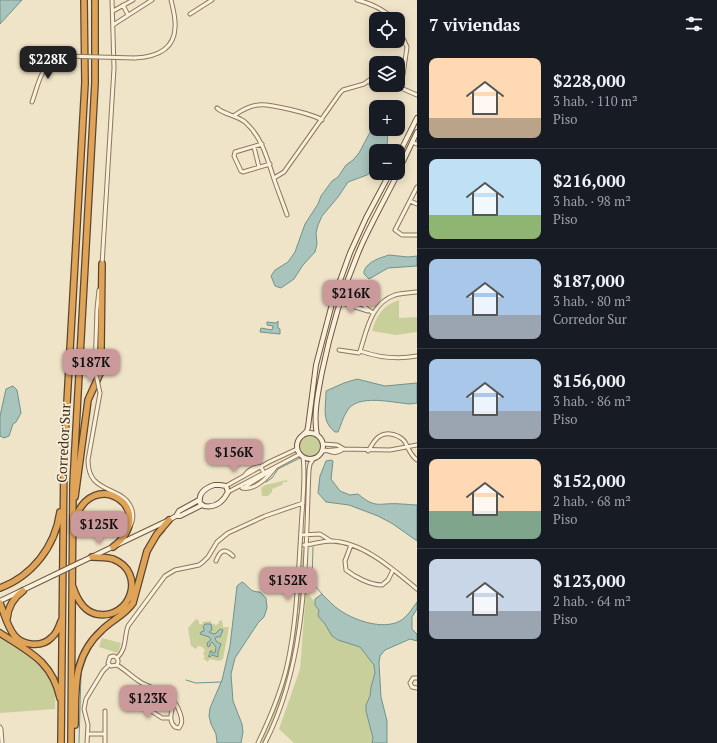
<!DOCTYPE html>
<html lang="es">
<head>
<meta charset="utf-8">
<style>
	body { margin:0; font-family:"PT Serif",serif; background:#20242c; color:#f1f3f6; height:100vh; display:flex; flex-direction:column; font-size:15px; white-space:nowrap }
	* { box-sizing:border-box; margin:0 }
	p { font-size:13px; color:#9ea1a6 }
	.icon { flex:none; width:22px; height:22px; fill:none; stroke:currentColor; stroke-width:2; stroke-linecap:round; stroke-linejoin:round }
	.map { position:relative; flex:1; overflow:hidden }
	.panel { display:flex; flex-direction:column; background:#171b24; width:300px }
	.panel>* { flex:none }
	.fabs { position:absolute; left:369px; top:12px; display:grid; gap:8px }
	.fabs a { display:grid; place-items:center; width:36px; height:36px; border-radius:8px; background:#171b24; box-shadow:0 2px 10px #0003; font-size:20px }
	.price { position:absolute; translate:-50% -34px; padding:0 9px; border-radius:8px; background:#cc999b; color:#111; font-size:13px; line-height:26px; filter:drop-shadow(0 1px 2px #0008) }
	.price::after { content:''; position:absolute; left:50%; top:24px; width:12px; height:9px; margin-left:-6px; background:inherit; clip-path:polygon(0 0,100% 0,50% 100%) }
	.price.selected { background:#222; color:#fff }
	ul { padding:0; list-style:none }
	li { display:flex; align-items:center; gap:12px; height:100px; padding:0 12px }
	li+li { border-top:1px solid #363941 }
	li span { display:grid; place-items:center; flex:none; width:112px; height:80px; border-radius:8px; color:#555 }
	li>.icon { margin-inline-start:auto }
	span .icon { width:48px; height:48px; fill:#fffc; stroke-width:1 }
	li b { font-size:17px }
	h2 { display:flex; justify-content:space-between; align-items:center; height:48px; padding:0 12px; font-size:17px }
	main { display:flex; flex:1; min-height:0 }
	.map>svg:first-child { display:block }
</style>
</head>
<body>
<main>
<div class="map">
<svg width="417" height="743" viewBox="0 0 417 743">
	<rect width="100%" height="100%" fill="#f0e4c8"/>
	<path fill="#c9cf9b" d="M399,300V318L417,317V332L396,335L372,331C376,316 383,305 399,300Z
		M300 446a10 10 0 1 1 20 0a10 10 0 1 1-20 0Z
		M287,480V482H283L282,485L272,489V492L268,496H262L261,488L265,485Z
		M303,547L304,550L300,609H297Z
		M306,591L314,601L315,605L319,610L318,616L325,624L332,636L338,640L360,647L374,665L375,673L371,687L370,696L366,705V711L373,738L372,743H294L279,729L300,669Z
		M297,613L300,614C294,659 284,702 263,743H261L270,724L286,675Z
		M196,619L199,621V624H203L202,622L211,621V623L216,625L219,623V621L222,620L223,627H229L223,659L219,661L209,659L208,662L203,658L205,657L203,653L205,650L202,647L198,646L196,649L191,646L188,628Z
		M0,637C21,651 47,664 54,691C56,696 55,703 55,709L0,713Z
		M102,638L121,643L118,653L99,647Z"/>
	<path fill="#a9c4bc" stroke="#6f938a" d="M0,0H22L0,24Z
		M376,121V129H388L387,148L384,151H376V163L373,170L367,175L348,182L338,197L322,216L318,225L316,233L317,244L315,252L303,265L294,279L281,288L275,286L271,276L275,270L288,262L295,252L305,224L318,204L321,196L332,181L338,177L346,165L353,160L359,153Z
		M389,255L408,257L417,256V266L388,268L369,279L364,274V271C368,261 380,258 389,255Z
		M278,321V328L280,329V334L260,332L261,328L272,330L273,326L267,325V322L276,323Z
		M357,379L385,386L417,383V403L410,404C394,403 357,393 347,411C343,417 341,425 338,432H335C321,421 326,408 326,391L344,383Z
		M13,386L17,390L21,413L16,422L13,424L9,436L4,438L0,436V416L6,389Z
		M331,460L333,461L331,479L340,491L350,495L358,494C377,510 379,502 401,504C406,504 411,505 417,505V541L393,524L378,516L349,505L326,502L318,493L320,476L326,461Z
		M242,582C250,586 248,592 260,592L266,598L267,608L264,617L258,623L235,658L231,674L233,701L242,724L243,732L241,743H217L216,734L211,724L209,716L210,708L222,680L230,646L237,586Z
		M322,594C328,600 333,606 341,611C356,621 383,630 400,621C407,617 412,609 417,602V609L412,617V629L417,634V641L410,639L385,650L380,656L379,663L381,697L387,721V743H372L373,738L366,711V705L370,696L371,687L375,673L374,665L360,647L338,640L332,636L325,624L318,616L319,610L315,605V599Z
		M205,624H211L212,630L209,632L211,633L215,634L220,629L223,630L220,637H216L215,639L217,642L221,644L218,652V657L212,655L210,657L208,656L210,654V651H212V653H215L216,647L212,642L210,644V646L208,647L207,643L211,640L209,637L200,634L201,632L204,631V629L203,627Z"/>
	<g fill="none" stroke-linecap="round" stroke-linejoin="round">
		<path stroke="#6f938a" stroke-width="1" d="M266,482L272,478L278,469L300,458
			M155,542L165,531
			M313,547L312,582L322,594
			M148,557L154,545
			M186,680L196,683L221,682
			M79,743L81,673L87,656L95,641"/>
		<g stroke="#8d765c" stroke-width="5">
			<path id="street" d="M357,0C370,3 384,10 394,19
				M123,5L128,15
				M113,11L133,0
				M190,14L212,0
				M113,25L152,0
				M398,27L407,47L403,75
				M135,58C154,57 174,51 175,28C176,18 173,9 171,0
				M369,82L376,83
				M394,85L417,95
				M32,102C39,83 41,61 64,56
				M217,108C225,115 236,115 245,122C262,137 267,158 274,179C278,191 283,203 287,215
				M235,115C242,110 249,106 258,105C268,103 313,114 322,120
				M412,142L417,144
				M262,144L235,152L234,156L241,171L243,172L270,164
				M254,147L259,167
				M274,178L284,172L340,93L343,90L364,84L376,75
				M417,187L395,230L402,235H417
				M410,201L417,204
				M102,265L114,68L112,0
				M336,292L362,303L366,308L373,313
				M333,300L368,311
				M339,350L359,353L360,351C380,358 397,360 417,356
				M360,351C367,330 371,303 395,295C402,293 410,293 417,292
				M95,370L97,309L99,290
				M100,393L88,460C88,468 89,474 94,480C106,493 126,491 132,510C134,517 133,522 129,528
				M323,444L337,445L344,449
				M326,450C332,453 336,454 342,450
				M322,451L344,449L390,450L417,445
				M368,451C372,446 374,439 380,436C387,431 400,435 405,442C409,449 410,455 417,460
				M244,476C247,471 254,466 261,467L264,473
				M226,486L269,462L297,449
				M242,488C256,491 268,477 275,468
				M243,488L272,470
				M228,492L300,454
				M301,535L320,534L331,541
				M304,545C313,544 323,541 332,541C363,542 394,570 417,589
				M351,545L345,561L346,570C355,577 370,585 382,585L388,580L393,570
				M216,561C220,551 224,547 233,556
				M117,658C127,649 124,637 128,626L165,576L175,570L199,565L203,562L208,557L217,542L228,533L265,516L303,503
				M117,665C119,661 118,658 114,656L110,657L108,663L111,666L117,665C126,670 133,678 142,683C158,691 174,694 180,713C182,719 183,723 179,728L175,727C167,720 173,711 173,701
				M417,678H413L410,683L412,687L417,688
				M131,698L162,718H171
				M0,727L1,729L2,743
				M88,734H105
				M87,743L88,725L84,709L86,699L103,671L109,665
				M105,743V711
				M258,743C270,718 281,692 287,666C297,622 298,575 301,530C302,506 306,480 303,457
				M265,743C308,659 305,562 309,470L310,464L314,458"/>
		</g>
		<g stroke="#6f573f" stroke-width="6">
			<path id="secondary" d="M398,156L417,118
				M398,172L417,132
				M297 446a13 13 0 1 1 26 0a13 13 0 1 1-26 0Z
				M317,435C313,415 318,393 322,372C331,328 344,285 362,244C373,220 386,197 398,173
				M302,436L307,431L308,427L316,365L333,300L350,253L366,218L390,173
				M214,485H220L226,486L228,492C223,502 215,508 204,506L200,503C198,493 205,488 214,485Z
				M176,516H180L202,505
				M81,562L169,520L176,516L179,511L199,500
				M0,601L54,575"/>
		</g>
		<g stroke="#5b4430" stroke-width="8">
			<path id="highway" d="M75,497L87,408L88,400L103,367L101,348L102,264
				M74,522C92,463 161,510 113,547
				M73,587C77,599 83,611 96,614C131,621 147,572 113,559C106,557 99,557 92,557
				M0,588C32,576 55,547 60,512
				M0,603C4,613 7,626 14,635C23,646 42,648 52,637C57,633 59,627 61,621
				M7,619C8,607 13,598 23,591
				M0,633C29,652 52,661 60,698
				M75,725C76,688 72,657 102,630C112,620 125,615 133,603L147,551L157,534L169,520
				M61,743L64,456L85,83L84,0
				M71,743L73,484L95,83V0"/>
		</g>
		<use href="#street" stroke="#faf1dc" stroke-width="3"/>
		<use href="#secondary" stroke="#faf1dc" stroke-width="4"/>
		<use href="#highway" stroke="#e0a458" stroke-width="5.5"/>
		<g stroke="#8d765c" stroke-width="5" stroke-linecap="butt">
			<path id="street-bridge" d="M64,56L135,58
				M95,370L100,393"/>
		</g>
		<g stroke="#6f573f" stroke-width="6" stroke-linecap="butt">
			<path id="secondary-bridge" d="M54,575L81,562"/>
		</g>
		<use href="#street-bridge" stroke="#faf1dc" stroke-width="3"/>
		<use href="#secondary-bridge" stroke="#faf1dc" stroke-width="4"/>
	</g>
	<g text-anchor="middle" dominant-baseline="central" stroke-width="3.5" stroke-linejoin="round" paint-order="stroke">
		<g font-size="14" fill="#3d2e20" stroke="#f7eed8">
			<text transform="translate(63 443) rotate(-87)">Corredor Sur</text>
		</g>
	</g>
</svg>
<div class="fabs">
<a><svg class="icon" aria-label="locate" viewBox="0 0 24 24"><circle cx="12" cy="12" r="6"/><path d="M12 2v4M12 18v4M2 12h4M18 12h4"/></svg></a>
<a><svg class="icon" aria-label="layers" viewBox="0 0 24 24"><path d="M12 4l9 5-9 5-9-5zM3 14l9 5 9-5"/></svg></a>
<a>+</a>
<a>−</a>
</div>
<b class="price selected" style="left:48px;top:80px">$228K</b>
<b class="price" style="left:351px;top:314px">$216K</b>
<b class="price" style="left:91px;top:383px">$187K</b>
<b class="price" style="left:234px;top:473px">$156K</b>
<b class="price" style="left:99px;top:545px">$125K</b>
<b class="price" style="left:288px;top:601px">$152K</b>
<b class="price" style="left:148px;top:719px">$123K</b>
</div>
<section class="panel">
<h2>7 viviendas<svg class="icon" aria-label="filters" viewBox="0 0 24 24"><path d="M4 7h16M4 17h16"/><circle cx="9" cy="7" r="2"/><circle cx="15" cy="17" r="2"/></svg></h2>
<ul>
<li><span style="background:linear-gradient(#ffd9b3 75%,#b9a48a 0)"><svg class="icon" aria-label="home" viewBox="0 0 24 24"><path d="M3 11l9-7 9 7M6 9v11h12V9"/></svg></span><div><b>$228,000</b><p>3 hab. · 110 m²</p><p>Piso</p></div></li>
<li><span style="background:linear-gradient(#bfe0f5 70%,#8fb573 0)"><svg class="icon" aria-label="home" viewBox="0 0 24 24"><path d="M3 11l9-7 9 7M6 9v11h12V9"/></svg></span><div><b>$216,000</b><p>3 hab. · 98 m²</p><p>Piso</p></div></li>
<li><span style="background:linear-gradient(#a9c7e8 70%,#9aa5b1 0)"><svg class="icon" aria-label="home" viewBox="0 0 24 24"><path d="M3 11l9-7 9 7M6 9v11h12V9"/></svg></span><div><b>$187,000</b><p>3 hab. · 80 m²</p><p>Corredor Sur</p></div></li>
<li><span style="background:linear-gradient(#a9c7e8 65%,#9aa5b1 0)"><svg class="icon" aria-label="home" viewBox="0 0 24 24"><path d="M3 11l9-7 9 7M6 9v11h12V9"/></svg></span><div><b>$156,000</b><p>3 hab. · 86 m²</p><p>Piso</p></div></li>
<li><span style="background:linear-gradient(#ffd9b3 65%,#7fa58c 0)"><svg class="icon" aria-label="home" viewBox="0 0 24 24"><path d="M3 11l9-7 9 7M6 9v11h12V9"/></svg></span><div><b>$152,000</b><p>2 hab. · 68 m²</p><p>Piso</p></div></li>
<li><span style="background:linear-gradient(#c9d6e8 65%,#9aa5b1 0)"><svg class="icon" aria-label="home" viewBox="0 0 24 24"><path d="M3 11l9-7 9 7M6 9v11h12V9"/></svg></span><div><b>$123,000</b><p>2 hab. · 64 m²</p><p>Piso</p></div></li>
</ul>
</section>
</main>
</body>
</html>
